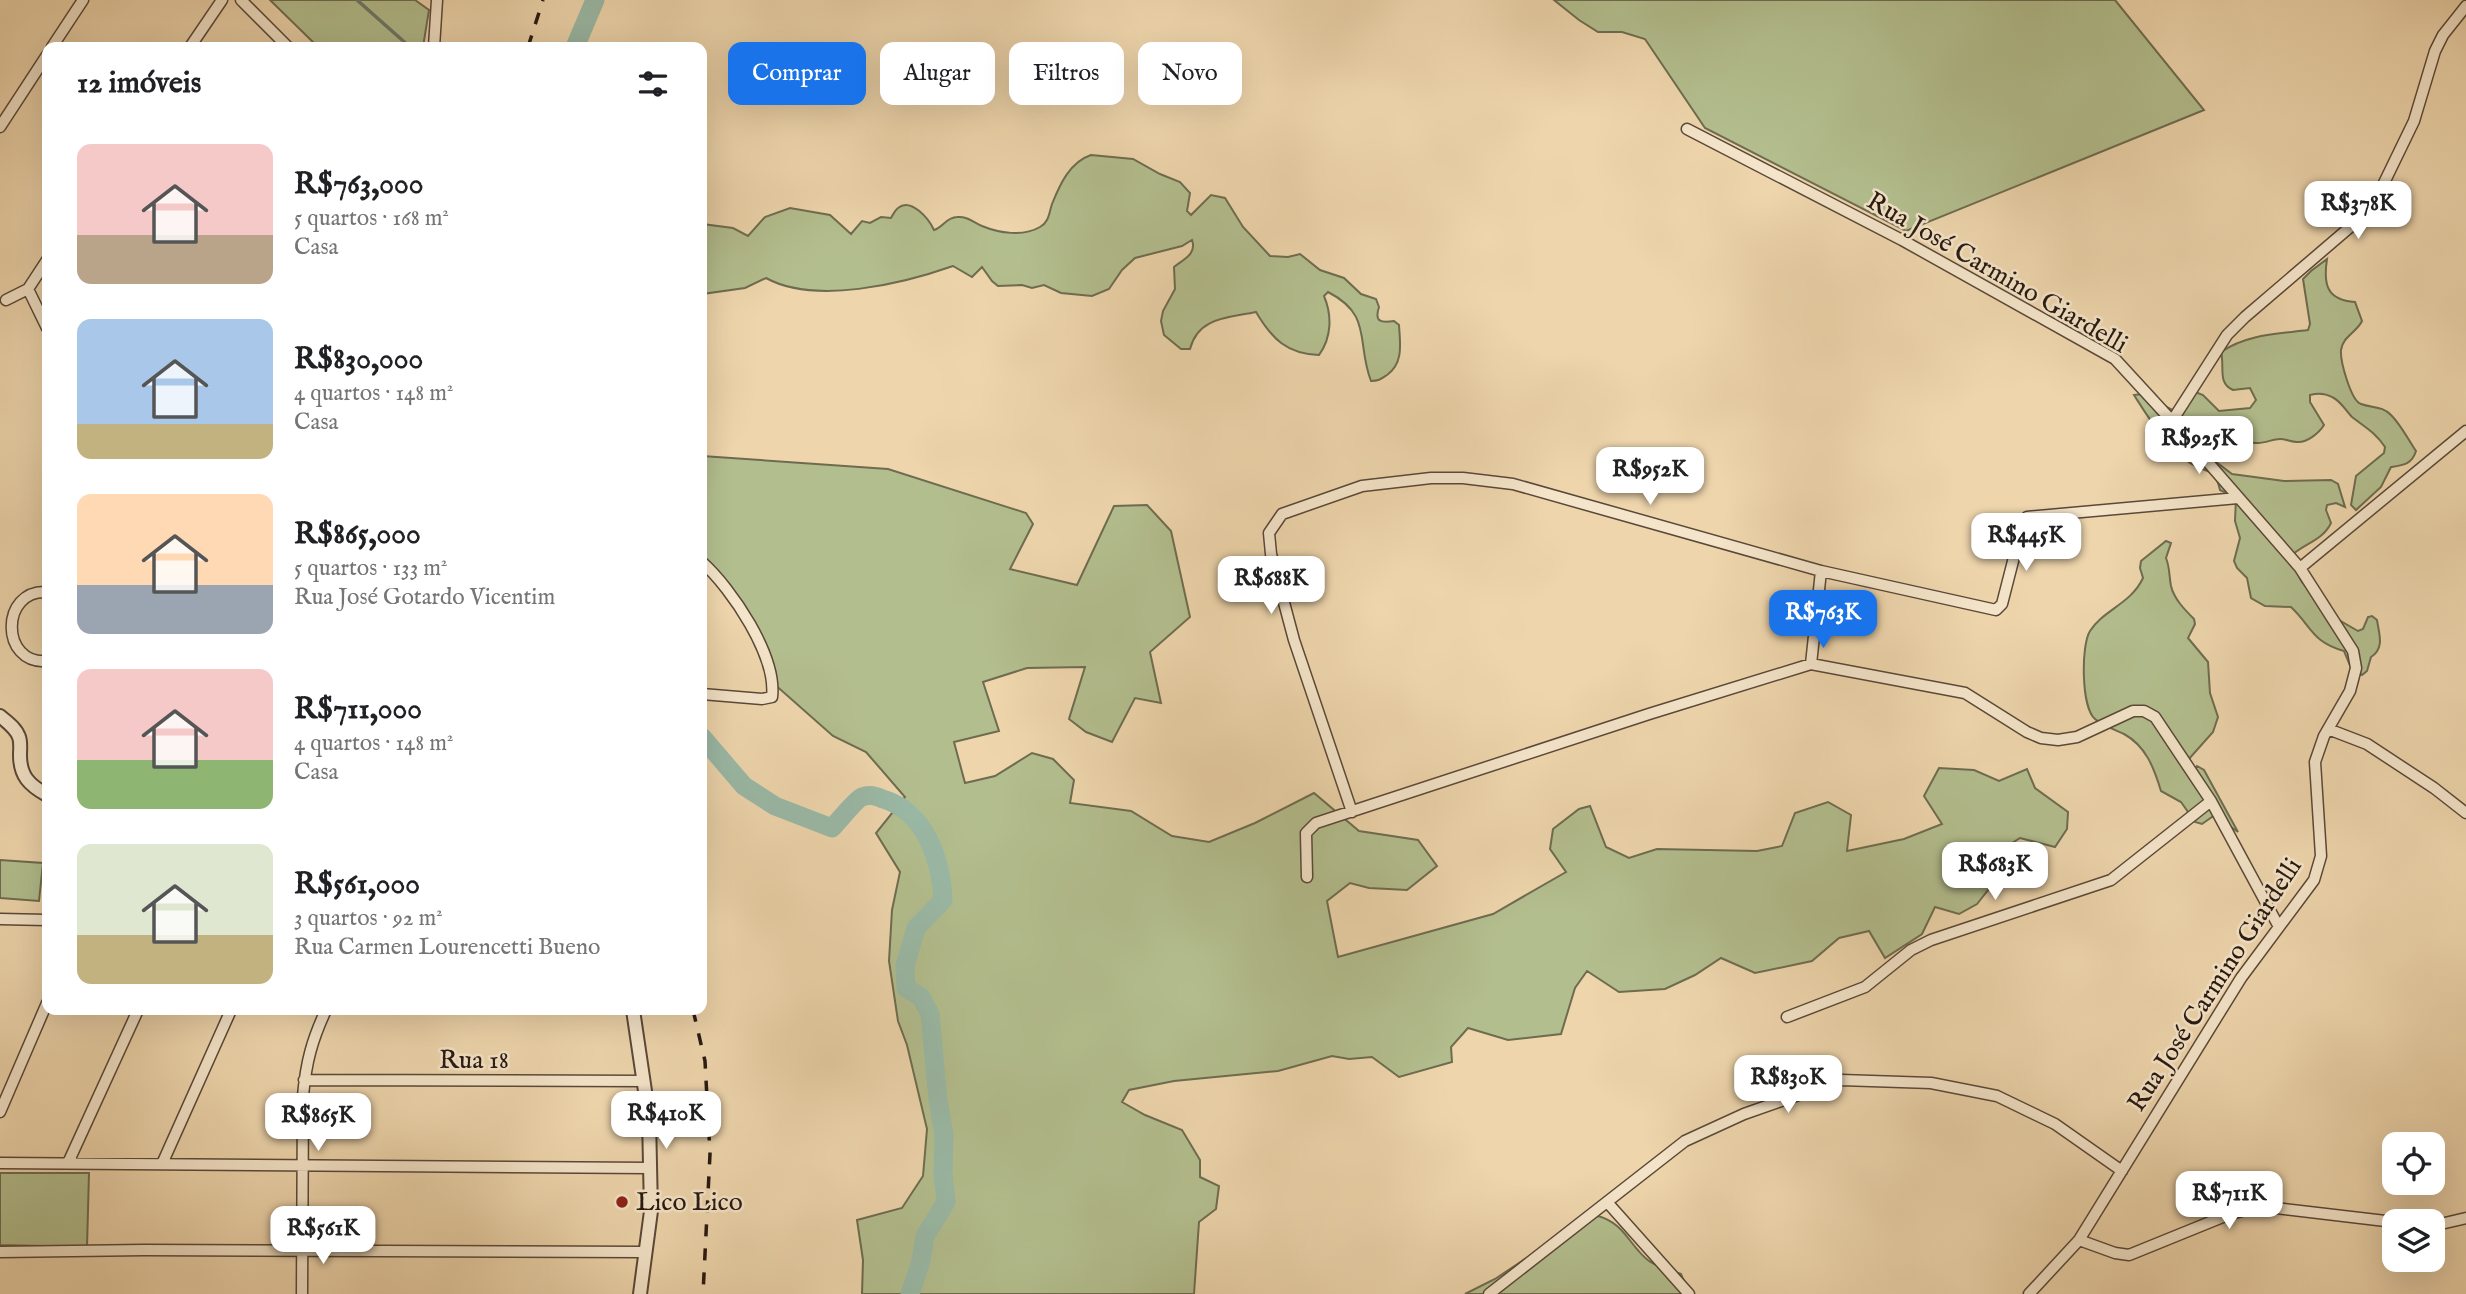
<!DOCTYPE html>
<html lang="pt">
<head>
<meta charset="utf-8">
<style>
	body { margin:0; font-family:"IM FELL English",serif; background:#f6f6f6; color:#202124; height:100vh; display:flex; flex-direction:column; font-size:26px; white-space:nowrap }
	* { box-sizing:border-box; margin:0 }
	p { font-size:23px; color:#757577 }
	.icon { flex:none; width:38px; height:38px; fill:none; stroke:currentColor; stroke-width:2; stroke-linecap:round; stroke-linejoin:round }
	.map { position:relative; flex:1; overflow:hidden }
	.drawer { position:absolute; left:42px; top:42px; width:665px; height:973px; display:flex; flex-direction:column; background:#fff; border-radius:14px; box-shadow:0 7px 28px #0002 }
	.drawer>* { flex:none }
	.hud { position:absolute; left:728px; top:42px; width:665px; height:63px; display:flex; gap:14px }
	.tools { position:absolute; left:2382px; top:1132px; display:grid; gap:14px }
	.tools a { display:grid; place-items:center; width:63px; height:63px; border-radius:14px; background:#fff; box-shadow:0 7px 28px #0002; font-size:35px }
	.price { position:absolute; translate:-50% -60px; padding:0 16px; border-radius:14px; background:#fff; color:#222; font-size:23px; line-height:46px; filter:drop-shadow(0 2px 4px #0008) }
	.price::after { content:''; position:absolute; left:50%; top:42px; width:21px; height:16px; margin-left:-10px; background:inherit; clip-path:polygon(0 0,100% 0,50% 100%) }
	.price.current { background:#1a73e8; color:#fff }
	ul { padding:0; list-style:none }
	li { display:flex; align-items:center; gap:21px; height:175px; padding:0 35px }
	li span { display:grid; place-items:center; flex:none; width:196px; height:140px; border-radius:14px; color:#555 }
	li>.icon { margin-inline-start:auto }
	span .icon { width:84px; height:84px; fill:#fffc; stroke-width:1 }
	li b { font-size:30px }
	h2 { display:flex; justify-content:space-between; align-items:center; height:84px; padding:0 35px; font-size:30px }
	.chip { padding:0 24px; border-radius:14px; background:#fff; box-shadow:0 7px 28px #0002; font-size:24px; line-height:63px }
	.chip.current { background:#1a73e8; color:#fff }
	.map>svg:first-child { display:block }
</style>
</head>
<body>
<div class="map">
<svg width="2466" height="1294" viewBox="0 0 2466 1294">
	<rect width="100%" height="100%" fill="#eed5ac"/>
	<filter id="stains"><feTurbulence type="fractalNoise" baseFrequency=".00286" numOctaves="4"/><feColorMatrix values="0 0 0 0 .2 0 0 0 0 .09 0 0 0 0 .02 0 0 0 .5 -.17"/></filter>
	<radialGradient id="worn" r=".72"><stop offset=".6" stop-color="#630" stop-opacity="0"/><stop offset="1" stop-color="#630" stop-opacity=".3"/></radialGradient>
	<path fill="#b3be8e" stroke="#6e6c50" stroke-width="2" d="M270,0H415L429,10L423,47L395,45V47H318Z
		M1554,0H2115L2204,110L1906,231L1705,128L1645,39L1622,32H1598L1579,20Z
		M1091,155L1133,159L1160,174L1180,182L1190,193L1187,211L1191,215L1211,195L1225,198L1243,227L1270,256L1288,257L1300,254L1320,270L1344,278L1361,294L1376,299L1379,307C1374,322 1381,323 1394,321L1399,325C1400,343 1404,363 1387,375C1381,379 1379,381 1371,381C1356,342 1373,315 1328,292L1324,296C1332,315 1332,337 1319,355C1287,354 1272,339 1256,312C1228,318 1198,317 1190,349H1181L1164,335L1161,321L1163,311L1175,289L1174,267C1184,259 1197,254 1192,240L1182,246L1135,258L1122,270L1109,289L1092,296L1061,293L1044,285L1032,288L1022,285L998,286L992,281L982,267L972,277L953,266C902,284 815,305 766,278L745,288L702,294V224L733,228L748,236L765,217L790,208L830,215L851,234L862,221L870,223L881,217L891,218C893,215 894,211 898,208C911,197 929,219 934,230C943,227 947,217 957,217C967,216 973,222 982,226C999,233 1023,237 1040,227C1049,222 1049,213 1052,204C1060,184 1070,162 1091,155Z
		M2327,259C2323,285 2327,300 2355,302L2362,321C2357,332 2343,336 2341,350C2340,361 2351,401 2361,404C2372,408 2383,406 2391,415C2401,425 2408,439 2416,451C2412,464 2404,465 2391,467L2381,487L2356,510L2351,505L2356,476L2384,453L2385,447C2376,433 2365,427 2352,417C2345,410 2341,401 2332,397C2325,393 2317,393 2310,395V402L2324,425C2319,433 2307,443 2297,442C2291,442 2286,439 2280,439C2273,439 2266,443 2258,443C2241,444 2212,431 2198,444L2199,449L2232,474L2284,481L2331,480L2338,484L2345,507L2336,503L2327,505L2326,510L2331,523C2322,542 2301,544 2289,558L2302,582L2332,616L2358,631L2363,629L2368,617L2372,616L2377,620C2379,634 2385,648 2371,657L2367,671L2362,675L2352,670L2344,651C2312,642 2312,627 2291,607L2265,606L2251,598L2247,578L2237,568L2234,561L2240,538L2235,521L2236,498L2220,490C2215,467 2207,474 2190,463C2165,445 2150,420 2134,395L2142,394L2178,413L2193,391L2203,395L2219,411L2250,408L2256,400L2250,388L2233,390C2217,383 2225,367 2221,352C2247,334 2278,334 2308,330L2310,324L2303,279L2311,271Z
		M702,456L888,469L1026,513L1033,524L1010,569L1077,585L1114,506L1147,505L1171,531L1190,617L1150,652L1161,703L1135,698L1112,742L1086,732L1069,719L1085,667L1027,668L983,682L999,731L954,742L965,783L995,776L1032,753L1053,759L1074,780L1070,803L1131,811L1172,836L1209,842L1255,823L1314,793L1359,831L1418,840L1437,866L1407,890L1369,888L1350,883L1327,901L1338,957L1493,914L1566,872L1550,849L1553,829L1579,809L1590,806L1606,847L1629,858L1657,849L1757,851L1782,846L1795,813L1828,802L1851,815L1847,851L1904,839L1942,824L1924,796L1939,768L1974,770L1999,781L2027,769L2035,788L2068,812L2067,829L2055,847L2020,838L1995,854L1996,880L1977,904L1959,914L1935,907L1922,934L1885,958L1869,931L1839,938L1812,961L1755,973L1721,958L1695,975L1665,989L1619,992L1587,971L1575,988L1561,1034L1508,1040L1468,1028L1451,1047L1452,1062L1399,1077L1372,1057L1349,1059L1332,1056L1278,1071L1174,1081L1129,1090L1122,1102L1145,1115L1182,1130L1200,1160V1177L1219,1186L1216,1209L1199,1222L1194,1294H862L863,1260L857,1220L902,1208L923,1176L927,1129L907,1045L898,1021L889,961L892,910L900,872L876,833L905,797L866,752L833,736L773,683L743,612L702,562Z
		M2166,541L2171,543L2166,558C2170,568 2169,576 2171,586C2174,599 2185,610 2194,619L2195,624L2188,638L2208,662L2210,693L2218,717L2213,732L2188,760L2192,774L2197,766L2204,770L2238,832L2217,817H2212L2202,824L2195,822L2181,802L2161,791C2154,768 2146,746 2124,734C2115,730 2102,725 2095,719C2081,707 2081,645 2090,631C2103,610 2131,604 2143,578L2140,568L2141,561Z
		M0,860L43,863L39,901L0,898Z
		M0,1173H89L87,1247L0,1245Z
		M1598,1216C1626,1224 1629,1246 1649,1261C1657,1267 1671,1270 1681,1274L1684,1281L1681,1294H1465L1495,1279L1588,1217Z"/>
	<g fill="none" stroke-linecap="round" stroke-linejoin="round">
		<path stroke="#6c796a" stroke-width="3.5" d="M357,0L410,47"/>
		<path stroke="#9ab9a6" stroke-width="19" d="M575,47L595,0
			M702,737L744,786L775,806L832,828C839,821 855,800 862,797C870,794 875,796 883,799C926,812 941,860 943,900L916,928L905,966L906,988L921,997L930,1014L938,1100L944,1135L943,1173L946,1202L925,1236L921,1261L910,1294"/>
		<g stroke="#5a4838" stroke-width="13">
			<path id="minor" d="M241,0L288,47
				M52,47L83,0
				M190,47L222,0
				M434,47L437,0
				M0,127L47,55
				M1687,129L1902,240L2115,359L2172,421L2300,568L2353,651L2356,668L2350,691L2324,736L2315,762L2321,856L2314,880L2241,978L2079,1240L2029,1294
				M28,289L47,328
				M6,300L28,289L47,260
				M2172,421L2227,335L2245,317L2363,216L2383,185L2414,121L2435,51L2443,35L2466,6
				M702,562C732,589 777,656 772,697L762,699L702,694
				M2300,568L2466,431
				M1821,571L1996,610L2002,604L2023,522L2027,517L2238,498
				M47,592C0,589 0,665 47,661
				M2328,729L2367,744L2434,788L2466,813
				M1352,812L1294,640L1271,554L1269,533L1282,514L1362,486L1431,478H1463L1513,484L1821,571L1811,664
				M1307,877L1306,833L1316,823L1649,714L1811,664L1965,693L2027,732L2041,738L2058,740L2077,737L2133,711H2144L2155,717L2211,801L2279,927
				M0,919L47,920
				M1787,1017L1865,987L1911,950L1931,940L2111,880L2211,801
				M304,1080L644,1081
				M0,1112L47,1003
				M0,1163L650,1168
				M68,1163L138,1010
				M162,1164L231,1010
				M1607,1202L1689,1294
				M2432,1226L2466,1218
				M2079,1240L2115,1253L2129,1255L2230,1214L2250,1209L2276,1208L2394,1222
				M0,1252L144,1250L645,1252
				M302,1294L303,1096C306,1062 312,1040 326,1010
				M1489,1294L1685,1141L1744,1114L1841,1080L1931,1083L1997,1096L2055,1124L2122,1171"/>
		</g>
		<g stroke="#5a4838" stroke-width="16">
			<path id="tertiary" d="M0,716C7,722 16,728 19,737C21,742 20,750 20,755C20,776 29,785 47,795
				M633,1010L649,1118L651,1211L640,1294"/>
		</g>
		<use href="#minor" stroke="#f4e4c9" stroke-width="10"/>
		<use href="#tertiary" stroke="#f4e4c9" stroke-width="12"/>
		<path stroke="#281911" stroke-width="3.5" stroke-dasharray="12 12" stroke-linecap="butt" d="M528,47L543,0
			M693,1010L705,1061L710,1154L703,1294"/>
	</g>
	<circle fill="#8f2418" stroke="#f4e4c9" stroke-width="2.5" cx="622" cy="1202" r="7"/>
	<g text-anchor="middle" dominant-baseline="central" stroke-width="5" stroke-linejoin="round" paint-order="stroke">
		<g font-size="26" fill="#281911" stroke="#f4e4c9">
			<text transform="translate(1997 273) rotate(30)">Rua José Carmino Giardelli</text>
			<text transform="translate(2215 985) rotate(-57)">Rua José Carmino Giardelli</text>
			<text x="474" y="1060">Rua 18</text>
		</g>
		<g font-size="26" fill="#281911" stroke="#f4e4c9" text-anchor="start">
			<text x="636" y="1202">Lico Lico</text>
		</g>
	</g>
	<rect width="100%" height="100%" filter="url(#stains)"/>
	<rect width="100%" height="100%" fill="url(#worn)"/>
</svg>
<div class="tools">
<a><svg class="icon" aria-label="locate" viewBox="0 0 24 24"><circle cx="12" cy="12" r="6"/><path d="M12 2v4M12 18v4M2 12h4M18 12h4"/></svg></a>
<a><svg class="icon" aria-label="layers" viewBox="0 0 24 24"><path d="M12 4l9 5-9 5-9-5zM3 14l9 5 9-5"/></svg></a>
</div>
<b class="price" style="left:2358px;top:241px">R$378K</b>
<b class="price" style="left:2199px;top:476px">R$925K</b>
<b class="price" style="left:1650px;top:507px">R$952K</b>
<b class="price" style="left:2026px;top:573px">R$445K</b>
<b class="price" style="left:1271px;top:616px">R$688K</b>
<b class="price current" style="left:1823px;top:650px">R$763K</b>
<b class="price" style="left:1995px;top:902px">R$683K</b>
<b class="price" style="left:1788px;top:1115px">R$830K</b>
<b class="price" style="left:666px;top:1151px">R$410K</b>
<b class="price" style="left:318px;top:1153px">R$865K</b>
<b class="price" style="left:2229px;top:1231px">R$711K</b>
<b class="price" style="left:323px;top:1266px">R$561K</b>
<div class="hud">
<a class="chip current">Comprar</a>
<a class="chip">Alugar</a>
<a class="chip">Filtros</a>
<a class="chip">Novo</a>
</div>
<section class="drawer">
<h2>12 imóveis<svg class="icon" aria-label="filters" viewBox="0 0 24 24"><path d="M4 7h16M4 17h16"/><circle cx="9" cy="7" r="2"/><circle cx="15" cy="17" r="2"/></svg></h2>
<ul>
<li><span style="background:linear-gradient(#f6c9c9 65%,#b9a48a 0)"><svg class="icon" aria-label="home" viewBox="0 0 24 24"><path d="M3 11l9-7 9 7M6 9v11h12V9"/></svg></span><div><b>R$763,000</b><p>5 quartos · 168 m²</p><p>Casa</p></div></li>
<li><span style="background:linear-gradient(#a9c7e8 75%,#c2b280 0)"><svg class="icon" aria-label="home" viewBox="0 0 24 24"><path d="M3 11l9-7 9 7M6 9v11h12V9"/></svg></span><div><b>R$830,000</b><p>4 quartos · 148 m²</p><p>Casa</p></div></li>
<li><span style="background:linear-gradient(#ffd9b3 65%,#9aa5b1 0)"><svg class="icon" aria-label="home" viewBox="0 0 24 24"><path d="M3 11l9-7 9 7M6 9v11h12V9"/></svg></span><div><b>R$865,000</b><p>5 quartos · 133 m²</p><p>Rua José Gotardo Vicentim</p></div></li>
<li><span style="background:linear-gradient(#f6c9c9 65%,#8fb573 0)"><svg class="icon" aria-label="home" viewBox="0 0 24 24"><path d="M3 11l9-7 9 7M6 9v11h12V9"/></svg></span><div><b>R$711,000</b><p>4 quartos · 148 m²</p><p>Casa</p></div></li>
<li><span style="background:linear-gradient(#dfe7d0 65%,#c2b280 0)"><svg class="icon" aria-label="home" viewBox="0 0 24 24"><path d="M3 11l9-7 9 7M6 9v11h12V9"/></svg></span><div><b>R$561,000</b><p>3 quartos · 92 m²</p><p>Rua Carmen Lourencetti Bueno</p></div></li>
</ul>
</section>
</div>
</body>
</html>
